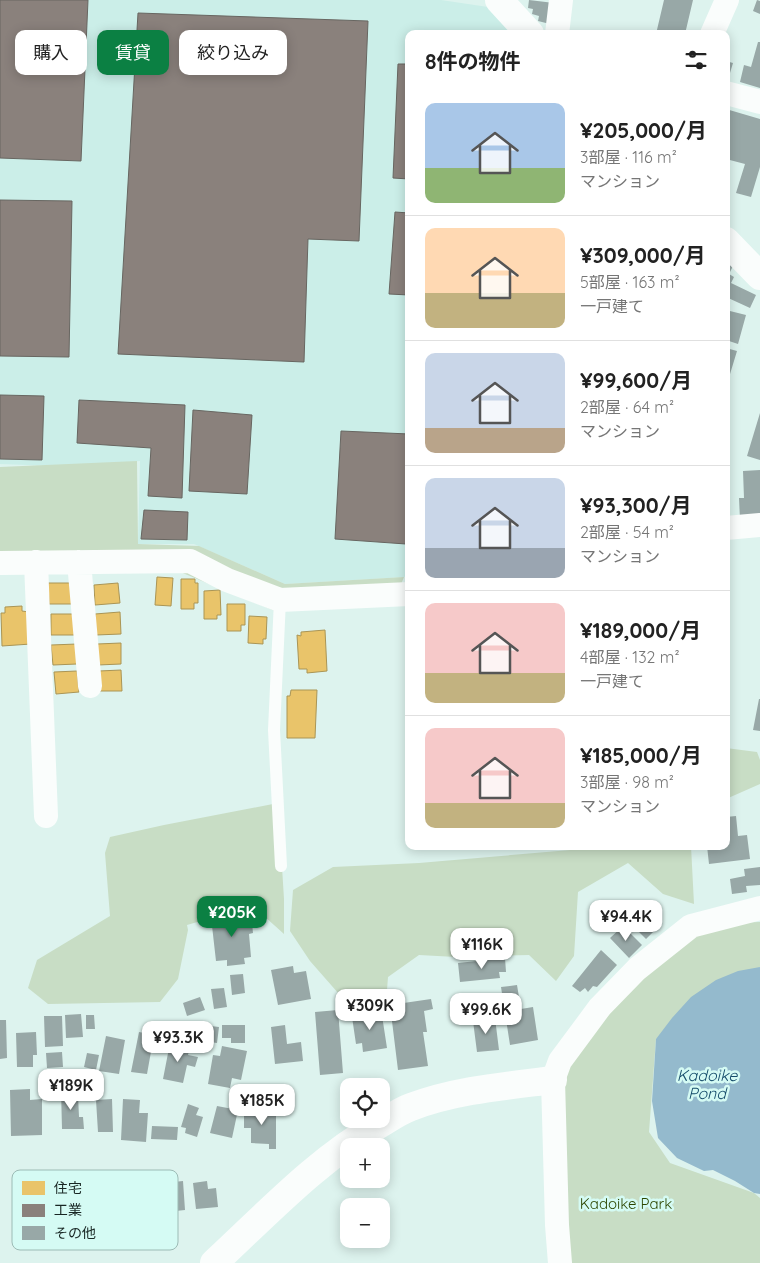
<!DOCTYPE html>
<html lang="ja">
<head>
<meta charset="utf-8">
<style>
	body { margin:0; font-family:Quicksand,"Noto Sans JP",sans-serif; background:#f6f6f6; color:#222; height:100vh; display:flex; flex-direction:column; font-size:19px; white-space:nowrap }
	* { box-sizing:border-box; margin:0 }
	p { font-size:16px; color:#767676 }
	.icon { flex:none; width:28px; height:28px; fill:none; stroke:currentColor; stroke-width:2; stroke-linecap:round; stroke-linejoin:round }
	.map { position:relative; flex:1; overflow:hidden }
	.drawer { position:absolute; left:405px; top:30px; width:325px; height:820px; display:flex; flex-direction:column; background:#fff; border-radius:10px; box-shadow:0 2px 12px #0003 }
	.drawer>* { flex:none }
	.top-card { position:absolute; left:15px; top:30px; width:315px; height:45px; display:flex; gap:10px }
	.buttons { position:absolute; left:340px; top:1078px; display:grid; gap:10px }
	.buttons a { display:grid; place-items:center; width:50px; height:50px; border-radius:10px; background:#fff; box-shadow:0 2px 12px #0003; font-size:25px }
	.price { position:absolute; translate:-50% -42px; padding:0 11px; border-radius:10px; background:#fff; color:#222; font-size:16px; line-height:32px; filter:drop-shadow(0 1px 2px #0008) }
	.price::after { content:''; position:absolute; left:50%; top:30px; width:15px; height:11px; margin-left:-8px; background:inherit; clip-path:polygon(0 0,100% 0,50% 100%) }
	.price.selected { background:#0b8043; color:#fff }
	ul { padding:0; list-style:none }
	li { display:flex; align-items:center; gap:15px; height:125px; padding:0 20px }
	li+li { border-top:1px solid #e0e0e0 }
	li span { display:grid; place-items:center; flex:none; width:140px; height:100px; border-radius:10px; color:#555 }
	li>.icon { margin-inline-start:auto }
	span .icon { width:60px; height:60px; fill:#fffc; stroke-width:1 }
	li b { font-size:21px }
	h2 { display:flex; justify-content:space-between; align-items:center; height:60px; padding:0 20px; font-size:21px }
	.chip { padding:0 18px; border-radius:10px; background:#fff; box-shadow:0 2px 12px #0003; font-size:18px; line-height:45px }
	.chip.selected { background:#0b8043; color:#fff }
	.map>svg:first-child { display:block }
</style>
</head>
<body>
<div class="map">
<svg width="760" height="1263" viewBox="0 0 760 1263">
	<rect width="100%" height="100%" fill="#ddf3ee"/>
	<path fill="#cbeee8" d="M0,0H441L488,7L517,34H409V574L404,577L285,584L194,544H138L140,461L82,467L0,464Z"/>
	<path fill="#c8ddc5" d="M137,461L138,544L199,546L285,584L404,577L397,594L280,600V613L173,569L0,560V467Z
		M726,748L757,752L760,760V784L726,799Z
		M278,803L284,899V934L253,906L187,925L188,930L178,979L160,1002L48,1004L28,988L37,960L110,916L105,853L110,837L164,825Z
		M574,846H691L694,904L663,894L628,863L578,892L574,956L556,981L529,955L456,957L419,955L388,977L387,990L346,1002L310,961L290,931L293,890L333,867L419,863L570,850Z
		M760,922V967L656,1039L649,1132L670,1163L754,1193L760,1198V1263H569L558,1086L580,1033L700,924Z"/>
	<path fill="#94bacd" d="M760,967V1194L754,1193L735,1181L713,1170L704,1171L677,1158L658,1138L652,1101L656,1039L672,1018L691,997L716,980L738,971Z"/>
	<path fill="#e9c46a" stroke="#aa9555" d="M157,577L173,578L171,606L155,605Z
		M181,579H195V583H198V603H194V609H181Z
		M48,583H72L73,604H49Z
		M118,583L120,603L95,605L94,585Z
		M220,590L221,615H217V619H204V591Z
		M227,604H245V625H241V631H227Z
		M22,606V611L29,612L31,644L2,646L1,613H5V607Z
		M120,612L121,634L96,635L95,614Z
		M51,614H75V635H51Z
		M249,616L267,617L266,639H263V644L248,643Z
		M325,630L327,671L307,673V669H299L297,635L301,636V632Z
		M121,643V664L98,665L97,644Z
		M77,644V664L53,665L51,645Z
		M121,670L122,691H99V671Z
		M77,671L79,692L56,694L54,672Z
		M291,690H317L315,738H287V696H290Z"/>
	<path fill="#8a817c" stroke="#686661" d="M0,0H88L81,161L0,158Z
		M138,13L368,21L359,241L308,239L304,362L118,354Z
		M398,64H409V179L393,178Z
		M0,200L72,201L69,357L0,356Z
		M395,212L409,213V295L389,294Z
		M0,395L44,396L42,460L0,459Z
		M79,400L185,405L182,498L148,496L151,448L77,443Z
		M193,410L252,415L247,494L189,491Z
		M341,431L409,434L406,544L335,539Z
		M144,510L188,512L187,540L141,539Z"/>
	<path fill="#98a8a7" d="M529,0L554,3L550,24L538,21L539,16L532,14L533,9L528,8Z
		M664,0H693L685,34H656Z
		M757,0L760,1V14L753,11Z
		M758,42H760V88L740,82L744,65L751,67Z
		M726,61L733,63L727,83H726Z
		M726,109L760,119V167L751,197L736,193L745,164L726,159Z
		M726,263L733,266L729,274L734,277L731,283L756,295L750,308L726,297Z
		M726,310L746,315L738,344L726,340Z
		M726,348L737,351L727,384L726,383Z
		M760,413V460L747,456Z
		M760,470V519L740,520L739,498H744L743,471Z
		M759,699H760V731L753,730Z
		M736,816L738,836L747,835L750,859L709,864L707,846H726V817Z
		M760,867V885L746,886L747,892L732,894L730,879L745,876L744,869Z
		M641,910L658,927L646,939L628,921Z
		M251,913L253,933L249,934L251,957L244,958L245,964L227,966V960L216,961L211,917Z
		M623,926L642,945L629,958L610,938Z
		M601,950L617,965L597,987L593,986L588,992L585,988L580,992L572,986Z
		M505,958L506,972H499L500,978L460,982L458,963Z
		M293,966L294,973L306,971L311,999L278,1005L271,970Z
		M243,974L245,993L232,995L230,975Z
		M517,985L521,1009L533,1007L538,1040L510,1045L501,987Z
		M224,988L227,1007L214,1009L211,989Z
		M200,997L205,1010L187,1016L183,1003Z
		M431,999L433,1009L424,1011L427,1032H423L428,1066L398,1070L390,1005Z
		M381,1009L387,1048L363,1052L362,1043L356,1044L352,1017L366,1015L365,1011Z
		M338,1010L343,1073L320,1075L315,1012Z
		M81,1014L83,1037L66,1038L65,1015Z
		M86,1015H94L95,1029H86Z
		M44,1016H62L63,1046L45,1047Z
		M495,1018L499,1050L477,1052L473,1021Z
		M0,1020H6L7,1058L0,1059Z
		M222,1025H245V1043H231V1038H222Z
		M285,1025L287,1044L301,1042L303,1061L275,1064L271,1027Z
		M211,1026L219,1027L217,1043L210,1042Z
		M36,1032L37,1055H33V1067H17L16,1033Z
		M139,1032L154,1035L147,1074L131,1072Z
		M106,1036L125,1040L119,1074L99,1071Z
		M170,1043L190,1047L188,1055L198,1057L195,1067L187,1065L183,1083L163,1079Z
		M222,1046L247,1051L241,1080L232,1078L230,1088L208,1084L213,1055L220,1056Z
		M62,1052L63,1067L47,1068L46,1053Z
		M87,1053L99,1055L96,1070L84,1067Z
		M30,1089V1100L42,1099V1135L11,1136L10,1090Z
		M61,1089H71V1095H78L79,1117H83L84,1129H62Z
		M112,1099L113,1132H98L96,1100Z
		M123,1099L140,1100L139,1113H148L146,1142L121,1140Z
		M188,1104L199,1108L196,1115L203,1117L197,1137L185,1133L186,1128L181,1127Z
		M217,1106L238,1110L232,1138L210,1133Z
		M251,1107L276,1108V1149H269V1144L251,1143V1128H244V1116H251Z
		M152,1126L178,1127L177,1140L151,1139Z
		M183,1181L185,1210L166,1212L164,1183Z
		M207,1181L208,1189L216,1188L218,1207L196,1209L193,1183Z"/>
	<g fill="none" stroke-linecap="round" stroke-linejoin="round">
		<path stroke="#fafdfc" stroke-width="12" d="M280,600L274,730L281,866"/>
		<path stroke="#fafdfc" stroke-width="24" d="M557,34L561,0
			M712,34L727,0
			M726,93L760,102
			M726,528L760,525
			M36,562L46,816
			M79,562L90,686
			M0,563L190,561L227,580L280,600L409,594
			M560,1263L557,1225L553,1080L560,1061L600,1007L637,969L691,926L760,908"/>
		<path stroke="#fafdfc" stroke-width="28" d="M214,1263C267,1214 318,1159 380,1124C390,1118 400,1111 411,1107C456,1090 505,1086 553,1080"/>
		<path stroke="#fafdfc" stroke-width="28" d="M499,0L530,34
			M726,241L760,276"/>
	</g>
	<g text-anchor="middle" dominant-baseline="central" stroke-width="5" stroke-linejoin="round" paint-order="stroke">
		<g font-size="15" fill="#2d4601" stroke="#d5fbf4">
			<text x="626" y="1203">Kadoike Park</text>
		</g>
		<g font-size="16" font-style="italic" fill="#154c6a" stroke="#d5fbf4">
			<text x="707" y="1075">Kadoike<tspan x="707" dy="18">Pond</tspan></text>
		</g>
	</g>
	<rect x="12" y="1170" width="166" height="80" rx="8" fill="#d5fbf4" stroke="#9cbbb5" stroke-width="1"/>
	<rect x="22" y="1181" width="23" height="14" fill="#e9c46a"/>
	<rect x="22" y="1204" width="23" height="13" fill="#8a817c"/>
	<rect x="22" y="1226" width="23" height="14" fill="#98a8a7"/>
	<g font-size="14" fill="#182623">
		<text x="54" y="1193">住宅</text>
		<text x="54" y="1215">工業</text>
		<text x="54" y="1238">その他</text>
	</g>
</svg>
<div class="buttons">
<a><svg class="icon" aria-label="locate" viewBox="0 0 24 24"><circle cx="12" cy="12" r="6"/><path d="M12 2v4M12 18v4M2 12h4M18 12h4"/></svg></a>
<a>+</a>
<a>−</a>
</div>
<b class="price selected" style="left:232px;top:938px">¥205K</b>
<b class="price" style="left:626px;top:942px">¥94.4K</b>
<b class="price" style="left:482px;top:970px">¥116K</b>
<b class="price" style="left:370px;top:1031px">¥309K</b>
<b class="price" style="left:486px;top:1035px">¥99.6K</b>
<b class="price" style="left:178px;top:1063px">¥93.3K</b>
<b class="price" style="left:71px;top:1111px">¥189K</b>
<b class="price" style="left:262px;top:1126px">¥185K</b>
<div class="top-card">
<a class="chip">購入</a>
<a class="chip selected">賃貸</a>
<a class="chip">絞り込み</a>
</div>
<section class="drawer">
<h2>8件の物件<svg class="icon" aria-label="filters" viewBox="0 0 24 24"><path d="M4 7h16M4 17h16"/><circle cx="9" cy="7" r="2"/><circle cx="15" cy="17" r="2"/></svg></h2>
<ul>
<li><span style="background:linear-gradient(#a9c7e8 65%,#8fb573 0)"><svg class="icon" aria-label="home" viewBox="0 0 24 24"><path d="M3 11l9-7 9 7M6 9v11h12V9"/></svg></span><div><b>¥205,000/月</b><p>3部屋 · 116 m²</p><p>マンション</p></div></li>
<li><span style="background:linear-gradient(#ffd9b3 65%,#c2b280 0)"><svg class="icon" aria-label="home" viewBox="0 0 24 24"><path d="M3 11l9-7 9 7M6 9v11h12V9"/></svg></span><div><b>¥309,000/月</b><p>5部屋 · 163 m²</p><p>一戸建て</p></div></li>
<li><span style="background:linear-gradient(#c9d6e8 75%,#b9a48a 0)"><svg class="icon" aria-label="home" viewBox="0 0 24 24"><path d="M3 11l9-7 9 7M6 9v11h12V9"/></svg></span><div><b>¥99,600/月</b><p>2部屋 · 64 m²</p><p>マンション</p></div></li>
<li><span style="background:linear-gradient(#c9d6e8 70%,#9aa5b1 0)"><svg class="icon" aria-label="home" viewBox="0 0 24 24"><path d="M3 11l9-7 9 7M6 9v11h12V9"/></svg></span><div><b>¥93,300/月</b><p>2部屋 · 54 m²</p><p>マンション</p></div></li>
<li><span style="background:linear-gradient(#f6c9c9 70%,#c2b280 0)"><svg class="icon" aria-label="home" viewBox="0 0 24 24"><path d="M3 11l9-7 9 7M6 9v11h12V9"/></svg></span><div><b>¥189,000/月</b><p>4部屋 · 132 m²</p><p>一戸建て</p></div></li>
<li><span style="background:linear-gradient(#f6c9c9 75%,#c2b280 0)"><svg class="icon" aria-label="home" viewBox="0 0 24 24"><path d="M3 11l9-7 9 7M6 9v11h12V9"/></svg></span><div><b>¥185,000/月</b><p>3部屋 · 98 m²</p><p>マンション</p></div></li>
</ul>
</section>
</div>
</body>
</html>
